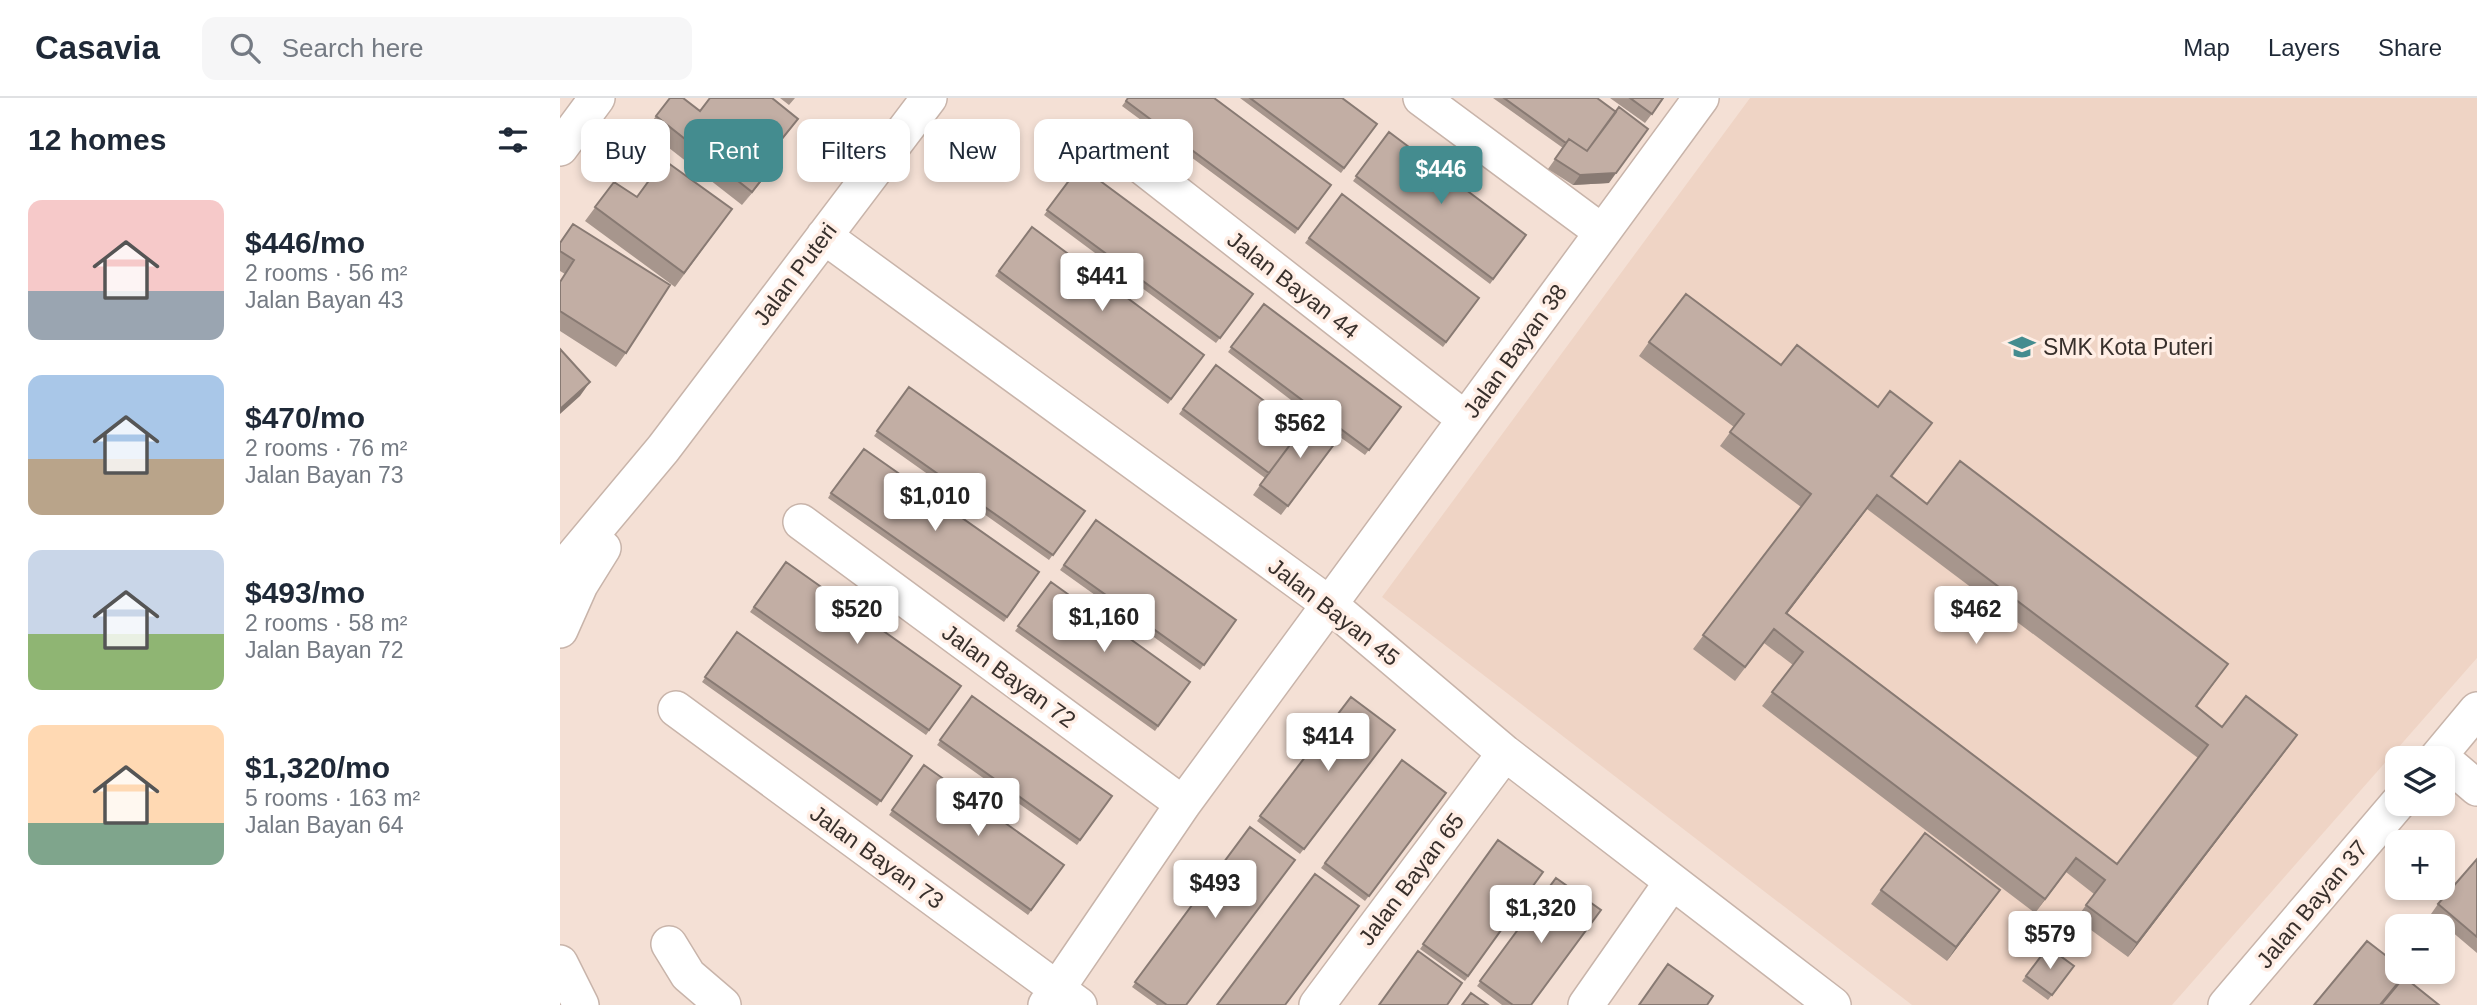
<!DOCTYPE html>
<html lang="en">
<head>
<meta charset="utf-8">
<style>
	body { margin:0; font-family:Helvetica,sans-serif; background:#f6f6f7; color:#1f2937; height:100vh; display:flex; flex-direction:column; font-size:26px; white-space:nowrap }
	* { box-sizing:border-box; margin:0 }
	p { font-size:23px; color:#747a83 }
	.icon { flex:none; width:38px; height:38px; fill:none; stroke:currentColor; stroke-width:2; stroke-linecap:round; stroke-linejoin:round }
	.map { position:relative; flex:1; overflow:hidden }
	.drawer { display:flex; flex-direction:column; background:#fff; width:560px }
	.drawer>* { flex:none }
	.guide { position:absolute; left:21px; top:21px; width:665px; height:63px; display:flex; gap:14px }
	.controls { position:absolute; left:1825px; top:648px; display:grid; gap:14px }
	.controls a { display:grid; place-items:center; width:70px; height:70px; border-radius:14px; background:#fff; box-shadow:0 4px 10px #0003; font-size:35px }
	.price { position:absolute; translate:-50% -60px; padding:0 16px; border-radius:7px; background:#fff; color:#222; font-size:23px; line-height:46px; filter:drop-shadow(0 2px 4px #0008) }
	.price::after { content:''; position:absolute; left:50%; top:42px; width:21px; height:16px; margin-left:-10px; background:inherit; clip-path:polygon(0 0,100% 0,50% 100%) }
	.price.selected { background:#448c8f; color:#fff }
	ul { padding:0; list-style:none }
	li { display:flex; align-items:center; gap:21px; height:175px; padding:0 28px }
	li span { display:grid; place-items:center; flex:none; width:196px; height:140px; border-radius:14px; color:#555 }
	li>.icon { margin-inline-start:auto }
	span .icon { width:84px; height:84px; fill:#fffc; stroke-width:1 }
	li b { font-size:30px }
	h2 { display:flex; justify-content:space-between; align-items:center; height:84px; padding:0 28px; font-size:30px }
	.pill { padding:0 24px; border-radius:14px; background:#fff; box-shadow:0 4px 10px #0003; font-size:24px; line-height:63px }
	.pill.selected { background:#448c8f; color:#fff }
	header { display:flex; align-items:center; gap:42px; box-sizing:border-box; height:98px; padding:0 35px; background:#fff; border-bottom:2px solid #e0e1e3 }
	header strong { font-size:33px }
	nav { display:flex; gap:38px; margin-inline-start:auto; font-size:24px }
	.search { width:490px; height:63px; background:#f6f6f7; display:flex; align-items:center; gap:18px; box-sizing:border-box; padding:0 24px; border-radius:14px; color:#747a83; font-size:26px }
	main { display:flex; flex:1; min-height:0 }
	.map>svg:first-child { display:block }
</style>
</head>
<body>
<header>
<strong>Casavia</strong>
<div class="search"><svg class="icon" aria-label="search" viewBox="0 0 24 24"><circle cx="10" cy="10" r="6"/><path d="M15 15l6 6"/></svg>Search here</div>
<nav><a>Map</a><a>Layers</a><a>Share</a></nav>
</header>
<main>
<section class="drawer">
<h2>12 homes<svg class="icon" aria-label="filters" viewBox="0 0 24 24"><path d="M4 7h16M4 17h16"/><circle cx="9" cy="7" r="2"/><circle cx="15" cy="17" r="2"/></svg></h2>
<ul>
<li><span style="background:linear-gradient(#f6c9c9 65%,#9aa5b1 0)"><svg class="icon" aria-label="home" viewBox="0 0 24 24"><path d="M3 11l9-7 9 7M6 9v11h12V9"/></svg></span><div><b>$446/mo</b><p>2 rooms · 56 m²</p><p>Jalan Bayan 43</p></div></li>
<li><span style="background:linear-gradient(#a9c7e8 60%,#b9a48a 0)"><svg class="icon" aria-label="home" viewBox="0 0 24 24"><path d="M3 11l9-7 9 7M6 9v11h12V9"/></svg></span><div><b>$470/mo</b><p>2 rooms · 76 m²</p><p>Jalan Bayan 73</p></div></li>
<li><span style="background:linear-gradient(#c9d6e8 60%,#8fb573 0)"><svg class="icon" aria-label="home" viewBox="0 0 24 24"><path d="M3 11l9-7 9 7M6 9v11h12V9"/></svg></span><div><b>$493/mo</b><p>2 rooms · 58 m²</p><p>Jalan Bayan 72</p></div></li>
<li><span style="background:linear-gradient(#ffd9b3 70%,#7fa58c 0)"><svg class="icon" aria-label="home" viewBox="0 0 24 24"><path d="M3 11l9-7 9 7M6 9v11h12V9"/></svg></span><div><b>$1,320/mo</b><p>5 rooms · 163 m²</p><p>Jalan Bayan 64</p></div></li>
</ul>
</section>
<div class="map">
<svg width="1917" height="907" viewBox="0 0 1917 907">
	<rect width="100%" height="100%" fill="#f4e0d5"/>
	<path fill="#efd4c5" d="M1190,0H1917V560L1612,907H1352L822,499Z"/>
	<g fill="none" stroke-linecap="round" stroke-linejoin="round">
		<g stroke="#c8b4aa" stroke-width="38">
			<path id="minor" d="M861,0L1042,134
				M0,50L37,0
				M561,52L905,321
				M264,138L769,506L945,655L1273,907
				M241,424L623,706
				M0,474L103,351L369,0
				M0,532L20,487L43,450
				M116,611L519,907
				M1877,660L1917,612
				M1883,661L1917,690
				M109,846L128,877L163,907
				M0,865L21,907
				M486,907L623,706L1141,0
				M757,907L945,655
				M1026,907L1112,784
				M1666,907L1838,705"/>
		</g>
		<use href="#minor" stroke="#fff" stroke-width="35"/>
	</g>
	<path fill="#a7968d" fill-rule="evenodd" d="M220,0H235L229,7Z
		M568,0L771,87L735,136L562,8Z
		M680,0H782L817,26L781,75Z
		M933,0H1037L1049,85L1013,87L988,71L1003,50Z
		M1050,0H1104L1085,25Z
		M140,13L238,21L209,59L215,64L182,107L86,32L96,18Z
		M829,34L966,137L930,186L793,83Z
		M520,68L693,196L656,245L484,117Z
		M54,84L77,99L172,111L115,189L25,123Z
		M782,96L919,200L883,249L745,145Z
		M13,126L66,255L56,269L0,233V183L5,176L0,173V144Z
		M472,129L644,257L608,306L435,178Z
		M704,206L841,309L805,357L780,339L721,417L693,397L705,380L619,316L656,267L742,331L752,318L668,254Z
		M1089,244L1221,267L1318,309L1372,325L1332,379L1367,406L1668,566L1637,609L1662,629L1727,651L1568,859L1516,821L1534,796L1506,774L1475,815L1202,608L1233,567L1204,545L1175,583L1133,551L1241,409L1160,348L1174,329L1079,258ZM1307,411L1638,660L1557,766L1227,515Z
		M349,289L525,413L489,462L314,338Z
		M271,395L479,474L444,524L268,400Z
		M536,422L676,522L640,572L500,472Z
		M226,464L401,588L366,637L190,514Z
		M491,484L630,584L595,633L455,533Z
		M177,534L352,658L317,708L142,584Z
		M412,598L552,698L517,747L377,647Z
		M791,599L835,632L740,756L697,723Z
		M842,662L886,695L805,803L761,770Z
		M364,667L504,767L468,817L329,717Z
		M690,729L626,907H597L572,889Z
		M938,742L983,774L905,883L860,851Z
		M1917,761V855L1871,816L1878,806Z
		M996,780L971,907H942L917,888Z
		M1321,792L1430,806L1387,863L1311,806Z
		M1488,849L1514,868L1488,902L1462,883Z"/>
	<path fill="#887a73" d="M1088,31L1049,85L1013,87L1020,77Z
		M215,64L206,78L182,107L192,94Z
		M30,284L20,298L0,316V311Z
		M1317,397L1307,411L1217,529L1226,515Z
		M1737,637L1727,651L1568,859L1577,845Z
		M1516,760L1506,774L1475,815L1485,801Z
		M1440,792L1430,806L1387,863L1396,849Z"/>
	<path fill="#c2aea4" stroke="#887a73" stroke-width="2" fill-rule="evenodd" d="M110,0H123L140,13L150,0H212L238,21L208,58L215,64L192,94L96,18Z
		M568,0H654L771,87L738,131L566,3Z
		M690,0H782L817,26L784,70Z
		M944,0H1037L1056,14L1027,53L1009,41L1006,45Z
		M1070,0H1103L1092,16Z
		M1059,9L1088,31L1056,75L1020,77L995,61L1009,41L1027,53Z
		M829,34L966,137L933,181L796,78Z
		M104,62L172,111L124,175L35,109L54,84L77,99Z
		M520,68L693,196L660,240L487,112Z
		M782,96L919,200L886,244L749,140Z
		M13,126L110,187L66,255L0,213V184L14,162L0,153V145Z
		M472,129L644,257L611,301L439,173Z
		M1126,196L1221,267L1237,247L1318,309L1330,293L1372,325L1331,378L1367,406L1400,363L1668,566L1636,608L1662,629L1686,598L1737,637L1577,845L1526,807L1545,782L1516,760L1485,801L1212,594L1243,554L1214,531L1185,569L1143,537L1251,396L1170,334L1184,316L1089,244ZM1317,397L1648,647L1557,766L1226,515Z
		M704,206L841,309L809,352L671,249Z
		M0,251L30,284L0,311Z
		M656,267L742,331L709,375L623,311Z
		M349,289L525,413L493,457L317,333Z
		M753,316L781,337L728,408L700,387Z
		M304,351L479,474L447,519L271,395Z
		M536,422L676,522L644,567L504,467Z
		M226,464L401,588L369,632L194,509Z
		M491,484L630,584L598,628L458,528Z
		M177,534L352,658L321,703L145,579Z
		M412,598L552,698L520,742L380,642Z
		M791,599L835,632L744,751L700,718Z
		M842,662L886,695L809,798L765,765Z
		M364,667L504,767L471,812L332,712Z
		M690,729L735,762L626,907H607L575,884Z
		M1365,735L1440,792L1396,849L1321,792Z
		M938,742L983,774L908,878L863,846Z
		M1917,761V839L1878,806Z
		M755,776L799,808L725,907H657Z
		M996,780L1041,812L971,907H953L920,883Z
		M1807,843L1838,867V873H1845L1847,874L1820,907H1754Z
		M1488,849L1514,868L1492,897L1466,878Z
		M858,853L902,885L887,907H819Z
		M1108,866L1153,898L1147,907H1079Z
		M1844,879L1879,907H1821Z
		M911,895L928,907H902Z"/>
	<defs>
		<g id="school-bare" transform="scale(2.1)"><path d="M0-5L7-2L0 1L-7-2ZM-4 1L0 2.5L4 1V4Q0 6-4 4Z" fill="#448c8f" stroke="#ffeee5" stroke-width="2.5" paint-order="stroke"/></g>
	</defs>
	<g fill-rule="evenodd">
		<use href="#school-bare" x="1462" y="249"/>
	</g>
	<g text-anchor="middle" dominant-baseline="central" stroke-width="7" stroke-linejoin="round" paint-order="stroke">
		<g font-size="23" fill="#38302c" stroke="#ffeee5">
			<text transform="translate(235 176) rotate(-53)">Jalan Puteri</text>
			<text transform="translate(733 187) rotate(38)">Jalan Bayan 44</text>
			<text transform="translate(955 253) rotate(-54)">Jalan Bayan 38</text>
			<text transform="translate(774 514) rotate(38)">Jalan Bayan 45</text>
			<text transform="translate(449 578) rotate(36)">Jalan Bayan 72</text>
			<text transform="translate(317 759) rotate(36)">Jalan Bayan 73</text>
			<text transform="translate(851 781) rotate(-53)">Jalan Bayan 65</text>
			<text transform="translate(1752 806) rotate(-50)">Jalan Bayan 37</text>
		</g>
		<g font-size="23" fill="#38302c" stroke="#ffeee5" text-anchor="start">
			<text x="1483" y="249">SMK Kota Puteri</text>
		</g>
	</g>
</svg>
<div class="controls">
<a><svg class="icon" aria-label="layers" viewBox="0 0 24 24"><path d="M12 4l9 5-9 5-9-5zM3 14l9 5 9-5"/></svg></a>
<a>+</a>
<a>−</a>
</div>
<b class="price selected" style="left:881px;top:108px">$446</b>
<b class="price" style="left:542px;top:215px">$441</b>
<b class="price" style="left:740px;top:362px">$562</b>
<b class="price" style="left:375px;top:435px">$1,010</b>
<b class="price" style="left:297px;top:548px">$520</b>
<b class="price" style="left:1416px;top:548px">$462</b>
<b class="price" style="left:544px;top:556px">$1,160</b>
<b class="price" style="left:768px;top:675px">$414</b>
<b class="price" style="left:418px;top:740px">$470</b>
<b class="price" style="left:655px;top:822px">$493</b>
<b class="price" style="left:981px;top:847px">$1,320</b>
<b class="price" style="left:1490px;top:873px">$579</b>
<div class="guide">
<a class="pill">Buy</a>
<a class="pill selected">Rent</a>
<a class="pill">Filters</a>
<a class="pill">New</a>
<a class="pill">Apartment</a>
</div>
</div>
</main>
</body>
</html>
